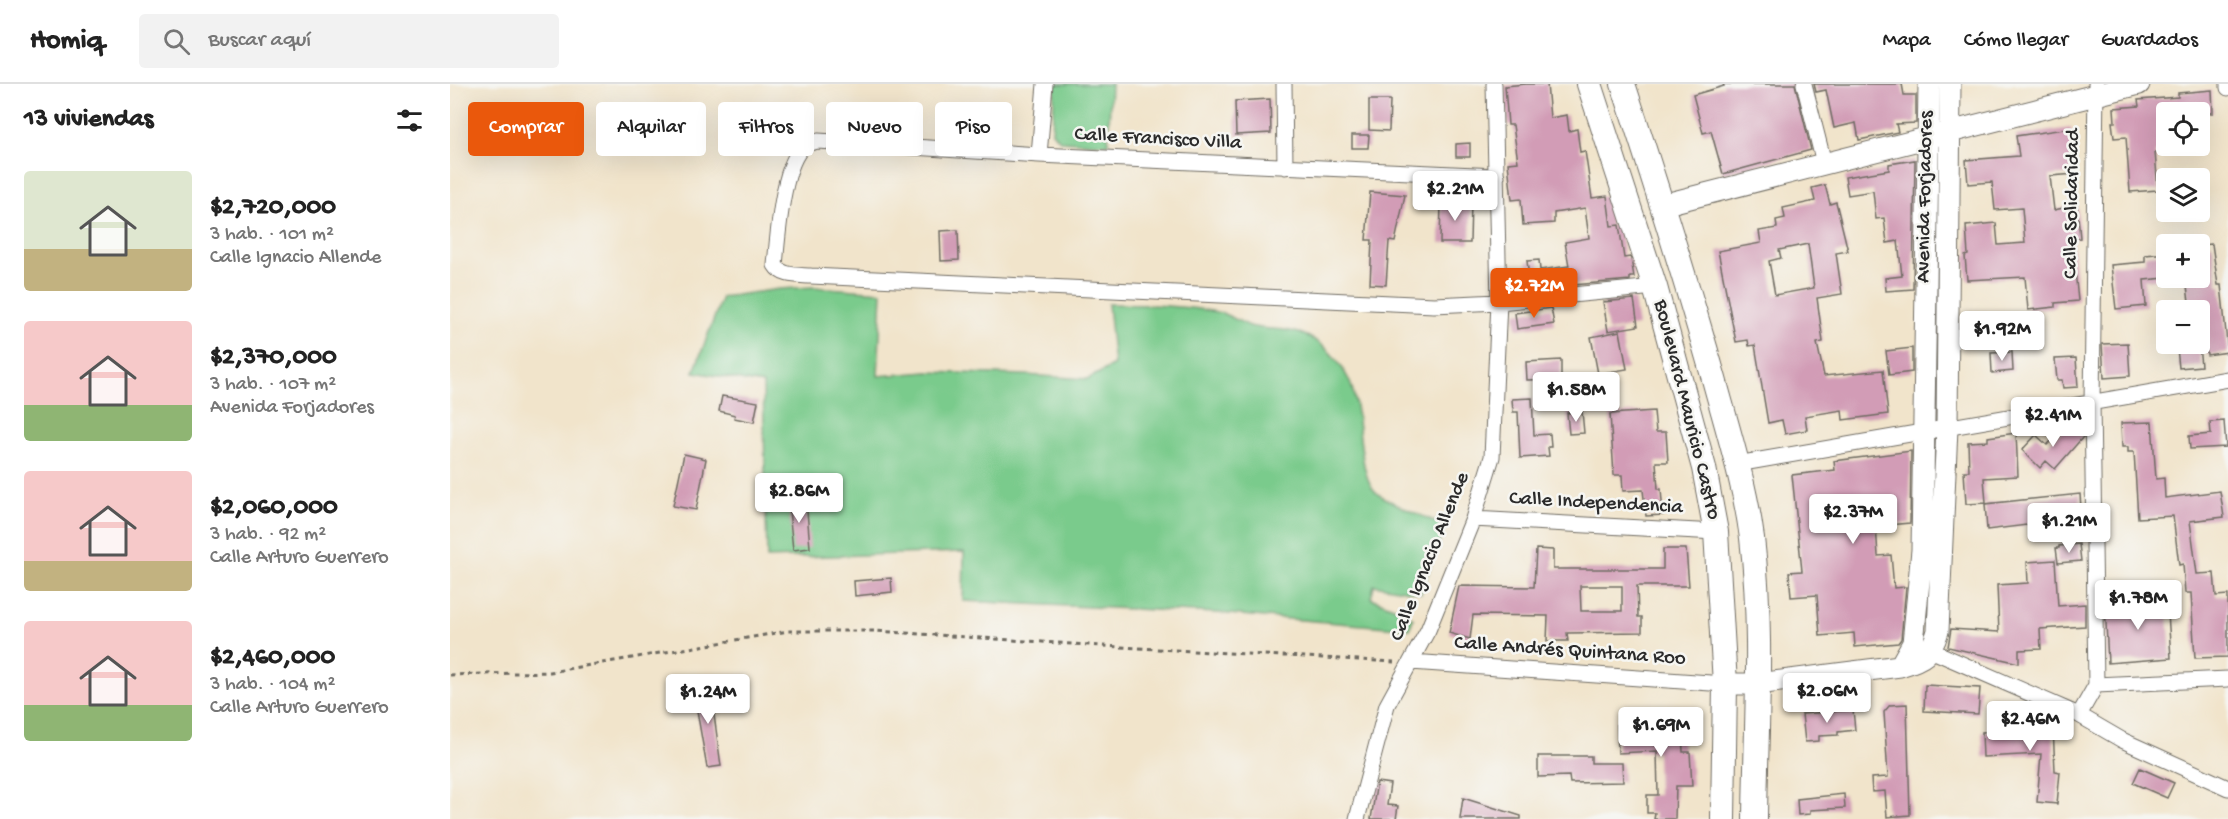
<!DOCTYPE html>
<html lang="es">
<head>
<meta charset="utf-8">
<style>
	body { margin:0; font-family:"Gochi Hand",sans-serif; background:#f2f2f2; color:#222; height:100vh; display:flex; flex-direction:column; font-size:22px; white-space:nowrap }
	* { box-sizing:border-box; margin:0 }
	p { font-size:20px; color:#767676 }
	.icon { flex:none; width:33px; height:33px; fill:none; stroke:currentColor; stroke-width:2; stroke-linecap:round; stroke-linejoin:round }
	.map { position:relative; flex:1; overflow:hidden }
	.details { display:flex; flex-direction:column; background:#fff; width:450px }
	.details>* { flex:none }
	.hud { position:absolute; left:18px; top:18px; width:570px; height:54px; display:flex; gap:12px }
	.tools { position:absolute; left:1706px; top:18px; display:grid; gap:12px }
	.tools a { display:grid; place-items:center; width:54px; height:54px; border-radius:6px; background:#fff; box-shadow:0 6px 24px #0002; font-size:30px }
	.price { position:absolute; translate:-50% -51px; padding:0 14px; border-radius:6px; background:#fff; color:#222; font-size:20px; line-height:39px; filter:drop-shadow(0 2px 3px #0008) }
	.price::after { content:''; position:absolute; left:50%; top:36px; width:18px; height:14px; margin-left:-9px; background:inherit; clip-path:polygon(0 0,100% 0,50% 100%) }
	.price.on { background:#ea580c; color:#fff }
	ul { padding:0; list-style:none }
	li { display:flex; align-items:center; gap:18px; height:150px; padding:0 24px }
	li span { display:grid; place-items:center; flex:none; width:168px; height:120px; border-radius:6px; color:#555 }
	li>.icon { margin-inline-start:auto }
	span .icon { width:72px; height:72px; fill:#fffc; stroke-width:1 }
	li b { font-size:26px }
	h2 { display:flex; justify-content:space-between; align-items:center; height:72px; padding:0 24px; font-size:26px }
	.chip { padding:0 21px; border-radius:6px; background:#fff; box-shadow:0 6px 24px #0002; font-size:21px; line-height:54px }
	.chip.on { background:#ea580c; color:#fff }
	header { display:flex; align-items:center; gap:36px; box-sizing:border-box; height:84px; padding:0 30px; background:#fff; border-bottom:2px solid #e0e0e0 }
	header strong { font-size:28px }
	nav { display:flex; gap:33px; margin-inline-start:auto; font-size:21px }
	.search { width:420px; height:54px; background:#f2f2f2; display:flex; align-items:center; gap:15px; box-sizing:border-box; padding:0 21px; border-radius:6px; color:#767676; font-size:22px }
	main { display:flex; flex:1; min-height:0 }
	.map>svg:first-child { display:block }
</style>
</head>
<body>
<header>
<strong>Homiq</strong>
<div class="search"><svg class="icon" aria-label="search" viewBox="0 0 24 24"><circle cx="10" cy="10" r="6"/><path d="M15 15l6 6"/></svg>Buscar aquí</div>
<nav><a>Mapa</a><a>Cómo llegar</a><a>Guardados</a></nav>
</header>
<main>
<section class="details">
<h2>13 viviendas<svg class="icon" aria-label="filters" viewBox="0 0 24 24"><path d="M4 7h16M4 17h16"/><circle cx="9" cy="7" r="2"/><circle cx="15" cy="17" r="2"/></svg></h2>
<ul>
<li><span style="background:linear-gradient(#dfe7d0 65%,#c2b280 0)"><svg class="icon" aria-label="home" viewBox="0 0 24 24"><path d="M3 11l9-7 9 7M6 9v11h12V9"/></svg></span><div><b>$2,720,000</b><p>3 hab. · 101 m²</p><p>Calle Ignacio Allende</p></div></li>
<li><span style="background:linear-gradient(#f6c9c9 70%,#8fb573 0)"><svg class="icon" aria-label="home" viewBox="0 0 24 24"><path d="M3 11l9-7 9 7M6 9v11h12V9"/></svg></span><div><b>$2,370,000</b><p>3 hab. · 107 m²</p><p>Avenida Forjadores</p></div></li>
<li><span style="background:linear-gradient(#f6c9c9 75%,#c2b280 0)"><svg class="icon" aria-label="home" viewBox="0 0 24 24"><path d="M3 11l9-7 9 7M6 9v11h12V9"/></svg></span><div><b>$2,060,000</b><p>3 hab. · 92 m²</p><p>Calle Arturo Guerrero</p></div></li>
<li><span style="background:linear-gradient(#f6c9c9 70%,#8fb573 0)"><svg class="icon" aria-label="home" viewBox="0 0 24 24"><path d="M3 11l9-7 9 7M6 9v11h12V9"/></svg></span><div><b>$2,460,000</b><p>3 hab. · 104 m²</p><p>Calle Arturo Guerrero</p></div></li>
</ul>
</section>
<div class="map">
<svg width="1778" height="735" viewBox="0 0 1778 735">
	<rect width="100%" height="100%" fill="#f6f6f2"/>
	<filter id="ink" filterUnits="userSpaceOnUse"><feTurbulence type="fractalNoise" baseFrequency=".0167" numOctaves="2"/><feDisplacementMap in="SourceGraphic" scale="12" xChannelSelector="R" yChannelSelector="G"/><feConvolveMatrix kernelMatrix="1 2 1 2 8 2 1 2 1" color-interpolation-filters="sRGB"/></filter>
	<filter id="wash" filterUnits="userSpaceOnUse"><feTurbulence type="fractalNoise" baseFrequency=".008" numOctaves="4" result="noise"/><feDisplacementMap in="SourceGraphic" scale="24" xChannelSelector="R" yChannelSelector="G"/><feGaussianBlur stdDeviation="1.35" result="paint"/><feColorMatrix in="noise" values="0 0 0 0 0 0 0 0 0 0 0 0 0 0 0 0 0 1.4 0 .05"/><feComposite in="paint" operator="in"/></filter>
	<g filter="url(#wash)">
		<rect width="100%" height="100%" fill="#f1e4cb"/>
		<path fill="#7acb8c" stroke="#527b5c" stroke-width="1.5" d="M605,0H661L658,60L611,57L602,48Z
			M364,203L432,208L428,292L477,288L575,291L638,295L664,281L658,220C694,221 732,221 767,228C778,230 789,238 800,242C813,246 828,244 841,247C867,252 886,271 898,294C913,322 906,390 926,408C942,421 976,433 995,442L971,509L924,501L921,514L946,524L963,534L960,545L767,529L513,517L514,468L317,474L313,300L244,288L272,213L330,205Z"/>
		<g id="blocks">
			<path fill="#d29cb6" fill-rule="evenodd" d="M1076,0H1097L1100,34L1117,31L1119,47L1127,45L1130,68L1135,67L1142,114L1157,112L1161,142L1169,141L1174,174L1180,173L1181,175L1184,193H1180V196L1111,202L1110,198L1080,202L1077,177L1089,176L1090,186L1119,182L1115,158L1139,154L1135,124L1104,129V139L1073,141L1071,115L1062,116L1058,79L1068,78L1063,41H1058L1055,2Z
				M1273,0H1345L1361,66L1273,90L1261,47L1253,49L1243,11L1274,2Z
				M1364,0H1452L1454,11H1466V39L1446,40L1448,48L1409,56L1406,39L1384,44L1376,6L1366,8Z
				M1762,6L1763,29L1716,28V67L1705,68L1708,106L1680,108L1676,53L1664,54L1662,38H1665L1664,24L1689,22L1688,16L1728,13V9Z
				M820,15L821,49L786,51L785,17Z
				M919,16H940L939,47L919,46Z
				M1621,44L1626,90L1600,92L1604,126L1627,121L1630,154L1622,155L1628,217L1605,219V223L1578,226L1575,193L1517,196L1515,172L1518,171L1516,142L1546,139L1548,161L1575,159L1572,124L1545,126L1542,98L1518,100L1516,76L1569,72L1566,52Z
				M902,51H919L918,64H902Z
				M1020,59V73H1006V60Z
				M1465,76L1463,205L1436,207L1435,194L1452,192L1448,157L1437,159L1434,134L1426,135L1423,107L1398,111L1395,93L1439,86V80Z
				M1375,101L1380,120L1386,118L1398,167L1386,169L1392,210L1367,214L1373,258L1367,259L1374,292L1433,286L1438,330L1393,336L1392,326L1355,332L1357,346L1335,350L1332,336L1318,339L1305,261L1299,262L1298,256L1286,258L1268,167L1311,159L1309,147L1327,144L1326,136L1335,134L1333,124L1365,117L1362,104ZM1358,160L1364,204L1325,211L1319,177L1331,174L1329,166Z
				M920,108L955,111L945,158L939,157L936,201L920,200L922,156H916Z
				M991,118H1021L1020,159H990Z
				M508,146L509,176L491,177L490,147Z
				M1762,160L1768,201H1771L1778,268L1757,271L1752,224L1740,226L1736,194H1749V161Z
				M1706,170H1716V194L1694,196L1696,222L1666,225L1661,181L1695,178V171Z
				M1184,215L1188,242L1158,247L1153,218Z
				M1101,224L1104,240L1067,245L1065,229Z
				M1170,247L1177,285L1148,290L1141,253Z
				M1678,259L1680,292L1654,294L1652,260Z
				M1749,261L1751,282L1729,284L1727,264Z
				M1462,264V288L1439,291L1436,267Z
				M1562,268L1563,287L1542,289L1541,269Z
				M1626,274L1628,303L1613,304L1612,296H1607L1605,275Z
				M1111,276V295L1077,296L1076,278Z
				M272,312L308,318L304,338L284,334L285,331L269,327Z
				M1082,314L1084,351L1100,350L1101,363H1098L1099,372L1070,374L1068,328H1063L1062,315Z
				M1132,327L1134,349L1119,350L1117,329Z
				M1204,327L1206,348H1216L1218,378H1206L1208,405H1211L1213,431L1196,432L1193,406L1173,407L1172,391H1164L1160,330Z
				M1774,337L1776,363L1740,365L1739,352L1761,350L1760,338Z
				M1702,338L1706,395L1714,394L1715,414L1770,407L1774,433L1740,437L1747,490L1764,489L1766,512L1778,511V573L1745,574L1741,509H1735L1733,480L1729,481L1723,432L1688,434L1684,368H1678V363H1672L1671,339Z
				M1619,340L1633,353L1605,385L1596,377L1590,384L1572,366L1586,351L1597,361Z
				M1566,349L1568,392L1534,394L1536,419L1516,420L1514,387H1519L1518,358L1538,357V353Z
				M1461,367L1460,439L1426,442L1428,472L1441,471L1444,504L1456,503L1451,555L1448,559L1405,563L1404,549L1370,552L1367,511L1341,513L1339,488L1352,487L1342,391L1385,386L1384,377Z
				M234,370L256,375L246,426L223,422Z
				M1630,410L1631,424L1599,427L1600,438L1537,446L1535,420Z
				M356,414L360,464L343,466L338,416Z
				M1629,460L1631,477L1608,479L1606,464H1609V462Z
				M1086,465L1103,466V485H1213V465H1236L1239,502H1187L1188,533H1192V548L1117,549L1118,557H1097L1098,532L1023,531L1020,555L999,549L1009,502L1084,503ZM1130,502H1172V527H1131Z
				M1605,476L1608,522L1635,520V542L1590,545L1591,565L1569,566V579L1498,563L1501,545L1549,548L1547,501L1578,499L1577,478Z
				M441,494L442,508L405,512L404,497Z
				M1717,514L1721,574L1658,579L1655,519Z
				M260,601L271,682L257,684L243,604Z
				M1475,601L1530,604L1528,630L1474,627Z
				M1457,620L1460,731L1437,733L1435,707L1422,708L1421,694L1438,693L1434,628L1440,621Z
				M1403,626L1405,646L1388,648V651L1369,652V657L1355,658L1352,630Z
				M1231,627L1233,668H1240L1242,702H1226L1225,735H1204L1205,729H1197V711H1208L1207,667L1168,669L1167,640L1208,638L1207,628Z
				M1590,627L1606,631L1603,643L1605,687L1610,688L1607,720L1587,718L1591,670L1533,673L1532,648L1585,645Z
				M1088,672H1141V679H1172L1173,698L1120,699L1119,692L1088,693Z
				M1690,684L1724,699L1717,714L1683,699Z
				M927,698L940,700L937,721L948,722L946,735H921Z
				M1394,710L1395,724L1360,726V730L1348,731L1347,715Z
				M1013,714L1071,732V735H1010Z"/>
		</g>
	</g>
	<g filter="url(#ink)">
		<use href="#blocks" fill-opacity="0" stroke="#706c63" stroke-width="1.5"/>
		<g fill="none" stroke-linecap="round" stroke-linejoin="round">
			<g stroke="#706c63" stroke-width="17">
				<path id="street" d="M834,0L835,83
					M1354,0L1374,79
					M1778,0V4
					M589,71L595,0
					M1047,92L589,71L368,57C365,58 358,59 355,61C332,78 328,153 325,181C332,193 349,191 361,192L984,221L1049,218L1205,203
					M1287,380L1778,295
					M1023,435L1266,448
					M1471,562L1629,631L1672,656L1778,704
					M961,578L1275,600
					M1646,601L1778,595
					M1629,631L1646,601L1642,319L1646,0
					M907,735L937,621L978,546L1023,435L1042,373L1049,218L1044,0"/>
			</g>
			<g stroke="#706c63" stroke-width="23">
				<path id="secondary" d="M1212,121L1689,0
					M1450,582L1463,559L1472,466L1479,0
					M1275,600H1307L1450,582C1474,575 1481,571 1488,547L1497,344L1500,0"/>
			</g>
			<g stroke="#706c63" stroke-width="26">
				<path id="primary" d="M1139,0L1205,203L1254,384L1266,448L1275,600L1273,735
					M1173,0C1205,98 1236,196 1264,295C1278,347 1295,400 1302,454C1313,547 1306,642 1305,735"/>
			</g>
			<path stroke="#706c63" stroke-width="3" stroke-dasharray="4.5 4.5" stroke-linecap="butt" d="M0,591L100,588L338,547H425L653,562L944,578"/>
			<use href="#street" stroke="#fff" stroke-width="15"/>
			<use href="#secondary" stroke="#fff" stroke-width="21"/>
			<use href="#primary" stroke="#fff" stroke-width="24"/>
		</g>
	</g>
	<g text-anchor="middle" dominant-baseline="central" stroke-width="5" stroke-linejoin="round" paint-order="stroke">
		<g font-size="21" fill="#2b2b2b" stroke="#f6f6f2">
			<text transform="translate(708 56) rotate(3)">Calle Francisco Villa</text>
			<text transform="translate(1476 113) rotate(-89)">Avenida Forjadores</text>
			<text transform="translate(1623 120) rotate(-89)">Calle Solidaridad</text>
			<text transform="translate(1236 326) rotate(76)">Boulevard Mauricio Castro</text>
			<text transform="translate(1146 420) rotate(3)">Calle Independencia</text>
			<text transform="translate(981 473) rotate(-68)">Calle Ignacio Allende</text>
			<text transform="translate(1120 568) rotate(4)">Calle Andrés Quintana Roo</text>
		</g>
	</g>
</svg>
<div class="tools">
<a><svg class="icon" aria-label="locate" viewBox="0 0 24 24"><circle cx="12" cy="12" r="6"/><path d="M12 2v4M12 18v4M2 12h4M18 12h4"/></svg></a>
<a><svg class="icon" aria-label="layers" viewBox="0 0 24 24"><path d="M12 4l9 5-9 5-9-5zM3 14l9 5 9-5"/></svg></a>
<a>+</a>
<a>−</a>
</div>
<b class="price" style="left:1005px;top:138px">$2.21M</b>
<b class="price on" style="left:1084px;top:235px">$2.72M</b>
<b class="price" style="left:1552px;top:278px">$1.92M</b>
<b class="price" style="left:1126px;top:339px">$1.58M</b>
<b class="price" style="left:1603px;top:364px">$2.41M</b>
<b class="price" style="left:349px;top:440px">$2.86M</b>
<b class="price" style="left:1403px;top:461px">$2.37M</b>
<b class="price" style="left:1619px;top:470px">$1.21M</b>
<b class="price" style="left:1688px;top:547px">$1.78M</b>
<b class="price" style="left:1377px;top:640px">$2.06M</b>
<b class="price" style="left:258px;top:641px">$1.24M</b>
<b class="price" style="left:1580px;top:668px">$2.46M</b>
<b class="price" style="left:1211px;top:674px">$1.69M</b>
<div class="hud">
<a class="chip on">Comprar</a>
<a class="chip">Alquilar</a>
<a class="chip">Filtros</a>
<a class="chip">Nuevo</a>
<a class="chip">Piso</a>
</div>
</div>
</main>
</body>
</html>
